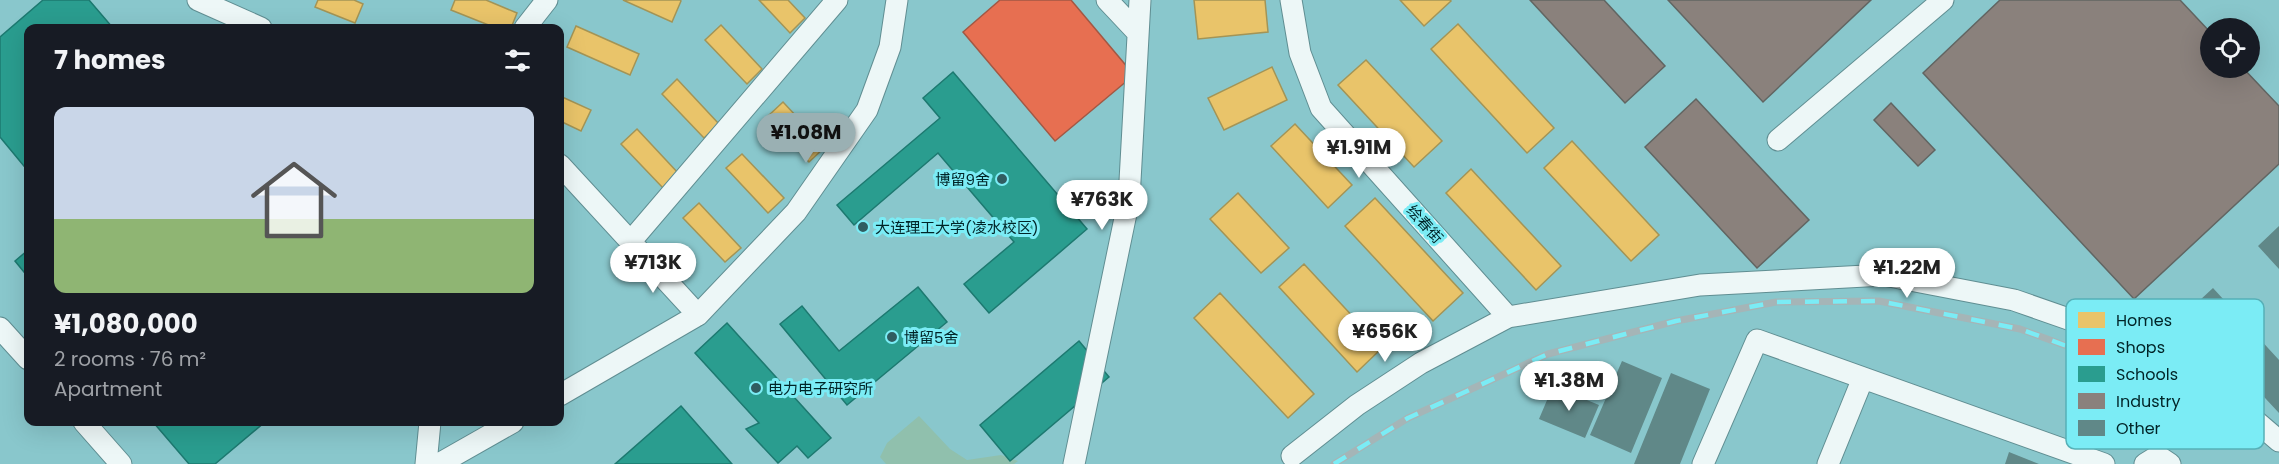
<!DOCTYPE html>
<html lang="en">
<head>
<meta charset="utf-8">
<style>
	body { margin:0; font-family:Poppins,"Noto Sans SC",sans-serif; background:#242831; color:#f1f3f6; height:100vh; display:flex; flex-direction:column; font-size:22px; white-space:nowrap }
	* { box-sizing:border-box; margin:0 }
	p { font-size:20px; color:#9ea1a6 }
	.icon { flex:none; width:33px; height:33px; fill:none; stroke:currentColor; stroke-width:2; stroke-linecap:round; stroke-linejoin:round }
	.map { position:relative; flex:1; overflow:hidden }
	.panel { position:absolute; left:24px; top:24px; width:540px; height:402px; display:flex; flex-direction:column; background:#171b24; border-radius:12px; box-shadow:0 6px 24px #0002 }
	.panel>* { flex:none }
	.fabs { position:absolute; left:2200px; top:18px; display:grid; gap:12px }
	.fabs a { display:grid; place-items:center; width:60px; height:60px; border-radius:50%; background:#171b24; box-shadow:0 6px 24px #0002; font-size:30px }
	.price { position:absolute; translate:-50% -51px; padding:0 14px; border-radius:21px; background:#fff; color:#222; font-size:20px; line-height:39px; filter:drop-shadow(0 2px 3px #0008) }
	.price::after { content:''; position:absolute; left:50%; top:36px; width:18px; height:14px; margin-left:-9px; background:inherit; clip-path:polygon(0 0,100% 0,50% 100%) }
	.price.current { background:#9ab0b3; color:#111 }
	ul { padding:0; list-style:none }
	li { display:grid; align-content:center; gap:12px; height:318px; padding:0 30px }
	li span { display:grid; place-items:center; height:186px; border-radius:12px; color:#555 }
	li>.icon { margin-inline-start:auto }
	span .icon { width:108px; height:108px; fill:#fffc; stroke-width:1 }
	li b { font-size:26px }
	h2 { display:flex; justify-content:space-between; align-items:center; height:72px; padding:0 30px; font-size:26px }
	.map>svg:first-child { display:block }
</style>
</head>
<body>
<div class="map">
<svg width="2279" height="464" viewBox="0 0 2279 464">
	<rect width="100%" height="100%" fill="#89c7cc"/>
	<path fill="#90c0ad" d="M919,416L950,449L967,460L1001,455L1018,461L1014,464H886L880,457L887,443Z"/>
	<path fill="#e9c46a" stroke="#a39456" stroke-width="1.5" d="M318,0H354L363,4L355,23L315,7Z
		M455,0H486L517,13L511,28H496L451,10Z
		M623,0H680L681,1L672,22Z
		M759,0H788L805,18L790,33Z
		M1194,0H1265L1268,32L1198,39Z
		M1400,0H1450L1451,1L1424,26Z
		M1458,24L1554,128L1527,153L1431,49Z
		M721,25L762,69L747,84L705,40Z
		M576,26L639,54L630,75L567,47Z
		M1366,60L1442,141L1414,167L1338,85Z
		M1272,67L1287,100L1224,130L1208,98Z
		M677,79L719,124L704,138L662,94Z
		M560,96L591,110L581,131L560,121Z
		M783,102L825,147L809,162L767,117Z
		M1295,124L1352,185L1328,208L1271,146Z
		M637,129L679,174L663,188L621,144Z
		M1572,141L1659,235L1631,261L1544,168Z
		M742,154L784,198L768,213L726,168Z
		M1471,169L1561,266L1536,290L1446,193Z
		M1238,193L1289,248L1261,273L1210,219Z
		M1375,198L1463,293L1433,321L1345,226Z
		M699,203L741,248L725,262L683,218Z
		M1304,264L1382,348L1357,372L1279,287Z
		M1220,293L1314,394L1288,418L1194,318Z"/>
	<path fill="#e76f51" stroke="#a25844" stroke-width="1.5" d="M1000,0H1071L1134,75L1055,141L963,32Z"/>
	<path fill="#2a9d8f" stroke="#1d7970" stroke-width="1.5" d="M43,0H89L113,28H28V171L0,137V37Z
		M953,72L1087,229L989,313L964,284L1014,242L938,153L854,225L837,205L940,118L923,98Z
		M28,250V277L15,261Z
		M918,287L947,322L847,405L780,324L802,306L839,351Z
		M727,323L831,438L808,458L797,446L778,463L746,429L759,423L695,353Z
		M1079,341L1109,377L1010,461L980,425Z
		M681,406L732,464H615Z
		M153,422H265L215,464H189Z"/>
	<path fill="#8a817c" stroke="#616562" stroke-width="1.5" d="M1530,0H1604L1665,66L1625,103Z
		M1668,0H1871L1763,102Z
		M2000,0H2180L2211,33V68H2243L2279,106V164L2134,299L1923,73Z
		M1696,99L1809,220L1757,268L1645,147Z
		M1891,103L1935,150L1918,166L1874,120Z"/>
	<path fill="#608888" d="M2279,226V269L2258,246Z
		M2213,288L2279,360V413L2186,313Z
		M1622,361L1662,378L1631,453L1590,435Z
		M1671,373L1710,389L1680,464H1634Z
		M1553,386L1599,405L1585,438L1539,419Z
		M2009,452L2039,464H2005Z"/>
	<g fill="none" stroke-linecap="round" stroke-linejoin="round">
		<g stroke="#608e92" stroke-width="23">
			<path id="minor" d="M198,0L261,28
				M1107,0L1138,33
				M1291,0L1300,53L1321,108L1508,317
				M525,28L547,0
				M1778,140L1943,0
				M560,165L698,315L560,395
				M631,241L837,0
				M698,315L796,212L867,110L890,47L897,0
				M0,328L28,359
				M84,422L121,464
				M1292,456L1357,405L1421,363L1508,317L1700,285L1884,275L2014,300L2120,337L2230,399L2279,441
				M426,464L430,422
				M439,464L513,422
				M1074,464L1129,199L1140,0
				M1703,464L1757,340L2104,464
				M1828,464L1863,378
				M2145,464L2158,456L2170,464"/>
		</g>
		<use href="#minor" stroke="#edf7f7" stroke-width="21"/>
		<g stroke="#a5b5b7" stroke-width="7">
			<path id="rail" d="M1334,464L1408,418L1548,354L1676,321L1776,302L1879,301L2020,329L2116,364L2210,413"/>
		</g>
		<use href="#rail" stroke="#7becf5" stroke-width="4.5" stroke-dasharray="14" stroke-linecap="butt"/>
	</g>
	<g fill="#305d61" stroke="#7becf5" stroke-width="2">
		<circle cx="1002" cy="179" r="6"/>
		<circle cx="863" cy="227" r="6"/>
		<circle cx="892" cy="337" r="6"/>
		<circle cx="756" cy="388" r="6"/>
	</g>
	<g text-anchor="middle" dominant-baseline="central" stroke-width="6" stroke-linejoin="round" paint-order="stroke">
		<g font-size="15" fill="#002427" stroke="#7becf5" text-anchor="start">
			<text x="990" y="179" text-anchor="end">博留9舍</text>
			<text x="875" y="227">大连理工大学(凌水校区)</text>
			<text x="904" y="337">博留5舍</text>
			<text x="768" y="388">电力电子研究所</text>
		</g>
		<g font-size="15" fill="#002427" stroke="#7becf5">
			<text transform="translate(1425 224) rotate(48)">绘春街</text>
		</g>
	</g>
	<rect x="2066" y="299" width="198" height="150" rx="9" fill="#7becf5" stroke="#56b0b7" stroke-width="1.5"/>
	<rect x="2078" y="312" width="27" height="16" fill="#e9c46a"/>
	<rect x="2078" y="339" width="27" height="16" fill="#e76f51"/>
	<rect x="2078" y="366" width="27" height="16" fill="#2a9d8f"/>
	<rect x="2078" y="393" width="27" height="16" fill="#8a817c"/>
	<rect x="2078" y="420" width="27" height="16" fill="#608888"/>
	<g font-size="16" fill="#002427">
		<text x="2116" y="326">Homes</text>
		<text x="2116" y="353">Shops</text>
		<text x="2116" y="380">Schools</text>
		<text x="2116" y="407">Industry</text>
		<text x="2116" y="434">Other</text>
	</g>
</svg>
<div class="fabs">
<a><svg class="icon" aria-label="locate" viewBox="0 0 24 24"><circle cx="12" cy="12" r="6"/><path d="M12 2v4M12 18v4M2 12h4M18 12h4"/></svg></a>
</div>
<b class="price current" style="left:806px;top:164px">¥1.08M</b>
<b class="price" style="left:1359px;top:179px">¥1.91M</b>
<b class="price" style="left:1102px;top:231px">¥763K</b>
<b class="price" style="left:653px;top:294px">¥713K</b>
<b class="price" style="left:1907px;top:299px">¥1.22M</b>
<b class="price" style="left:1385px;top:363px">¥656K</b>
<b class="price" style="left:1569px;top:412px">¥1.38M</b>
<section class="panel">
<h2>7 homes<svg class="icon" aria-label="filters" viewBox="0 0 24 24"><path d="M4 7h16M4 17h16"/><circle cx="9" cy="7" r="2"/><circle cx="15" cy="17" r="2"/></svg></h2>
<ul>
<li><span style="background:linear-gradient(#c9d6e8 60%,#8fb573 0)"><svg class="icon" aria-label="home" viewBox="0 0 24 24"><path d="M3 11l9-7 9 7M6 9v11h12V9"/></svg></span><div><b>¥1,080,000</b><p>2 rooms · 76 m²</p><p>Apartment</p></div></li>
</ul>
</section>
</div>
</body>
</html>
